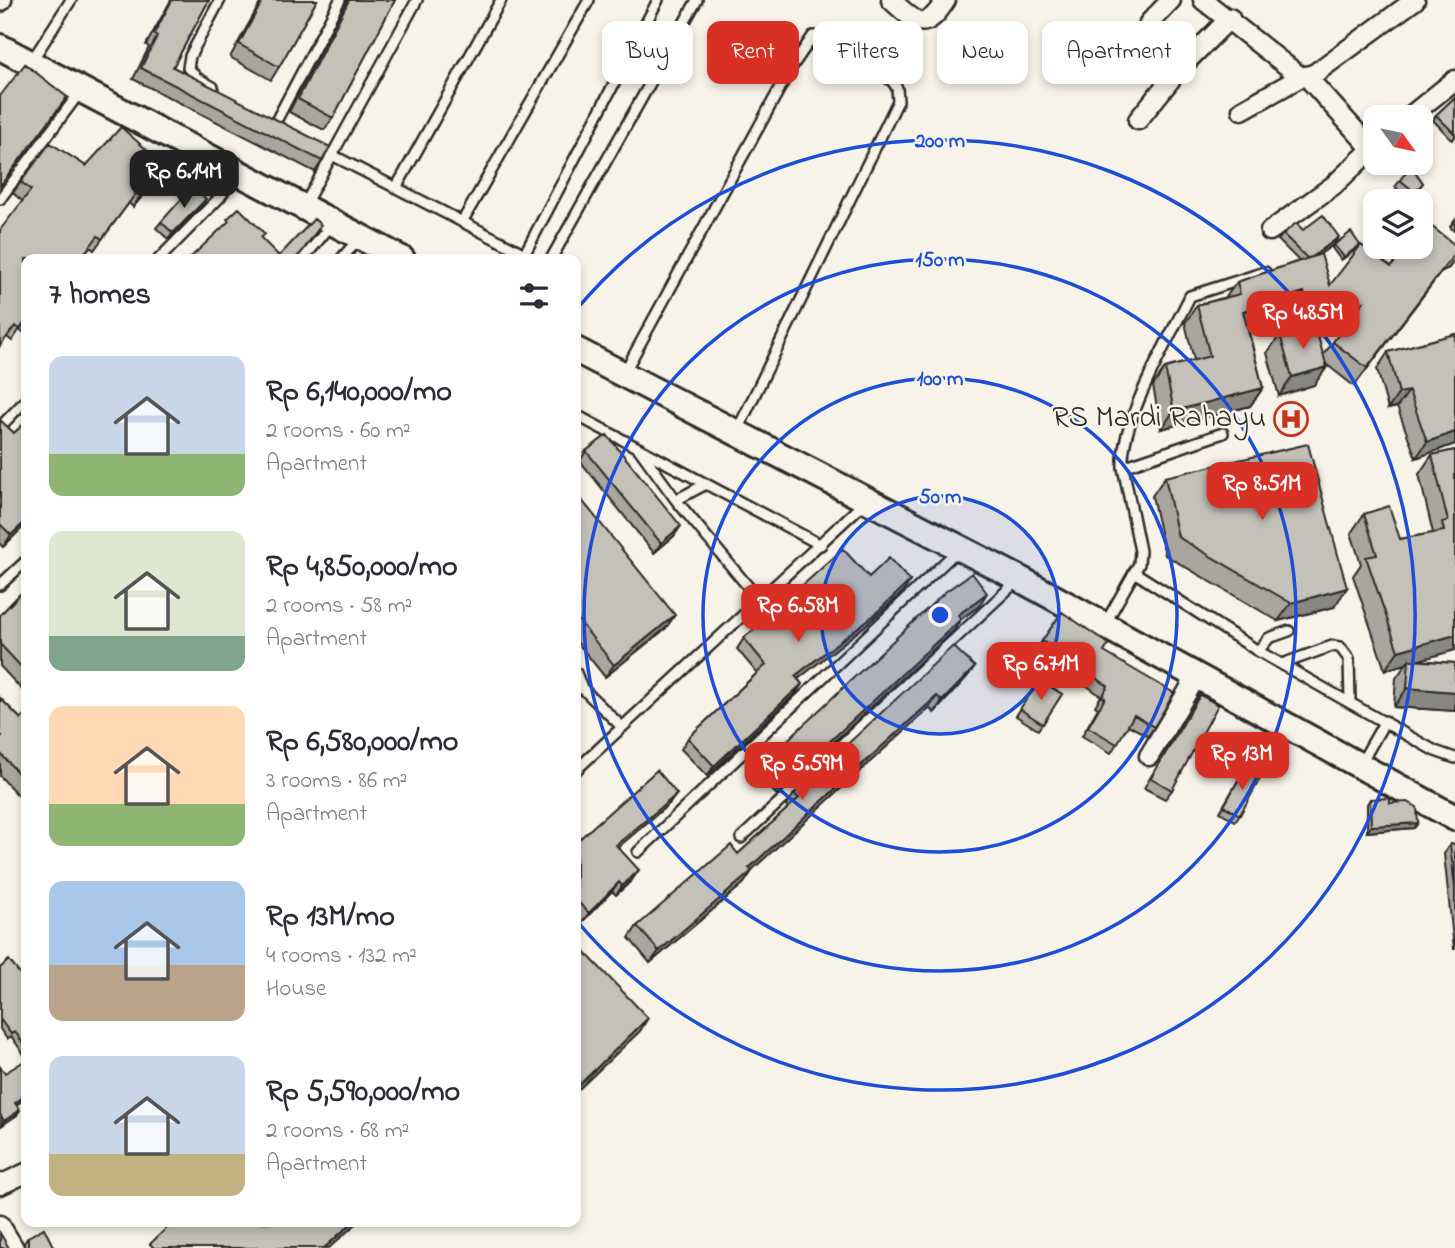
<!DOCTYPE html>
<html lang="en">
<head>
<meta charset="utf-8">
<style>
	body { margin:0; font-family:"Indie Flower",sans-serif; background:#f7f7f7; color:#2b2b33; height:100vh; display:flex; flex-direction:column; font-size:26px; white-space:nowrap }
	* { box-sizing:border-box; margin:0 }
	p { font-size:23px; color:#7c7c81 }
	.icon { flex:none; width:38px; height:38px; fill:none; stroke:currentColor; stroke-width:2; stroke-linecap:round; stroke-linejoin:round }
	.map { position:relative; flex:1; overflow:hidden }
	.panel { position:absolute; left:21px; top:254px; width:560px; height:973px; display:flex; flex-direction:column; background:#fff; border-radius:14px; box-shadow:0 4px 10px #0003 }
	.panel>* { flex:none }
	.top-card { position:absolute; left:602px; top:21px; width:665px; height:63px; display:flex; gap:14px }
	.needle { width:46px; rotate:123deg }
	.tools { position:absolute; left:1363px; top:105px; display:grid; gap:14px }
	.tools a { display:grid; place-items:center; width:70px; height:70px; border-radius:14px; background:#fff; box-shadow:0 4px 10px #0003; font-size:35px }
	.price { position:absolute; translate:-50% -60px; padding:0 16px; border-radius:14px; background:#d93025; color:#fff; font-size:23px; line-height:46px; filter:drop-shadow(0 2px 4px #0008) }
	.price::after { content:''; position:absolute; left:50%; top:42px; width:21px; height:16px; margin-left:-10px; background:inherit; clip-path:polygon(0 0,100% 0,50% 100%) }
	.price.current { background:#222; color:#fff }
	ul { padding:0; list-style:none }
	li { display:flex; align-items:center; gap:21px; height:175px; padding:0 28px }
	li span { display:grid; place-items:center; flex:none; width:196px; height:140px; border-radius:14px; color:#555 }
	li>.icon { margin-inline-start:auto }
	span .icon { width:84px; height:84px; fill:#fffc; stroke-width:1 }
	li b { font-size:30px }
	h2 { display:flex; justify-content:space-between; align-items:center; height:84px; padding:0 28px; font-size:30px }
	.pill { padding:0 24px; border-radius:14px; background:#fff; box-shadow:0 4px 10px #0003; font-size:24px; line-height:63px }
	.pill.current { background:#d93025; color:#fff }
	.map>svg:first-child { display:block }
</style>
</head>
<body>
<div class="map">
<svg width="1455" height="1248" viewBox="0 0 1455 1248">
	<rect width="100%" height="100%" fill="#f7f3e8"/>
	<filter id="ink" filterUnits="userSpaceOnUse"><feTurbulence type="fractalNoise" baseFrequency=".0143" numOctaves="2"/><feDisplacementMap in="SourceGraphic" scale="14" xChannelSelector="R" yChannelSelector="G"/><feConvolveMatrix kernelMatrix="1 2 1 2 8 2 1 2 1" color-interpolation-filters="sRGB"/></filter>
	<g filter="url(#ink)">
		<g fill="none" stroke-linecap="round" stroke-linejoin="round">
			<g stroke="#2b2b2b" stroke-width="14">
				<path id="service" d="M417,0L332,155L525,254
					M31,62L71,0
					M213,87L197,78L188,68L190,56L220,0
					M275,123L340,0
					M396,188L501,0
					M0,199L80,92
					M304,206L332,155L329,153
					M462,222L589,0
					M523,257L658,0
					M159,259L220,197L235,174
					M303,259L332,224
					M341,259L359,239
					M551,259L697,0
					M624,373L791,68L813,36L827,38L892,81L897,88L898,101L737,431
					M576,415L821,545
					M0,427L26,400
					M639,449L676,500L760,601
					M1123,467L1223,433
					M676,500L706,484
					M1134,572L1258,651L1435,751L1455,758
					M0,585L26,561
					M1105,624L1139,564L1140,551L1123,467C1120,420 1169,340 1190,296L1265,272
					M1258,651L1269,638L1289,631
					M1282,664L1332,646L1340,647L1349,659L1350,701
					M576,673L582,688L576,689
					M582,688L622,727
					M1360,765L1385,721
					M576,770L865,502
					M741,838L1018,580
					M638,852L958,550"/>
			</g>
			<g stroke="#2b2b2b" stroke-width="23">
				<path id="minor" d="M891,0C917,23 924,34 946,0
					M1203,0L1301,77L1314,74L1415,0
					M0,2L2,0
					M1149,23L1171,0
					M1307,77L1371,148
					M1242,110L1301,77
					M1409,117L1455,80
					M1138,120L1179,69L1230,18
					M1270,231L1334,185L1376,145
					M1149,756L1197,676
					M0,1185L26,1173
					M0,1225L14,1248"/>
			</g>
			<g stroke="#2b2b2b" stroke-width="30">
				<path id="secondary" d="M0,47L402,259
					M576,350L1020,579L1455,818"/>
			</g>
			<use href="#service" stroke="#f7f3e8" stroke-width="9"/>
			<use href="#minor" stroke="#f7f3e8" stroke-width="18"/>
			<use href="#secondary" stroke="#f7f3e8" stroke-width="24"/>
		</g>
		<path fill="#a9a69f" stroke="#2b2b2b" stroke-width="2" fill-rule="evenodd" d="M171,0H209L173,67L322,161L315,172L133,79L149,47L146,45Z
			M262,0H317L279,67L271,80L230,57Z
			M347,0H395L333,118L324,130L289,112Z
			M1455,97V137L1452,140L1433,120L1436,115Z
			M50,143L86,166L158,178L133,207L129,203L94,250L90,247L81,259H26V335L20,329L12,341L7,337L22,201L13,193Z
			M1411,166L1423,183L1411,199L1395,187Z
			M202,205L168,239L156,228L161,222Z
			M1455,220V232L1450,227Z
			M1303,230L1334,244L1320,254L1330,285L1391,267L1455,245V259L1449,268L1442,271L1354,386L1326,364L1327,367L1314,385L1279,396L1267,353L1280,335L1297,329L1291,310L1247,324L1263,388L1250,406L1161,429L1153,386L1165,368L1194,360L1185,323L1197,305L1226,297L1237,282L1299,261L1278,240L1283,234ZM1349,321L1333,342L1323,355L1316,331Z
			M1334,245H1360L1358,248L1341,260L1332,248Z
			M1455,334V444L1416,458L1397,407L1388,409L1377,369L1388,352Z
			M0,420L14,433L26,422V524L3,547L0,544Z
			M1455,450V650L1418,660L1455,663V711L1394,707L1396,678L1406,664L1385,670L1353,576L1361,564L1351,533L1364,514L1400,539L1433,533L1419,474L1432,455Z
			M586,451L674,536L654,553L580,461Z
			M1165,477L1334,607L1278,621L1165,555L1152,496Z
			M576,493L666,628L605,677L576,641Z
			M869,577L910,581L903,592L866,625L798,679L802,684L795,694L707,776L681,749L688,738L757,673L737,649L744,638Z
			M26,588V694L0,666V615Z
			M979,606L961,619L953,631L777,795L756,774L765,761Z
			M1062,612L1104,652L1154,727L1148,736L1128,725L1111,753L1082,736L1098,708L1095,706L1101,696L1036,650Z
			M975,667L966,678L934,713L929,708L751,870L752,871L744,883L650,963L629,938L637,926L738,854L788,808L786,806L794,794Z
			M1039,680L1062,694L1038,730L1016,716Z
			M1200,695L1172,790L1165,799L1144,788Z
			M0,698L21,719L26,714V804L0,776Z
			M1250,741L1255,762L1253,765L1240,757Z
			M1244,770L1240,815L1235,821L1220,812Z
			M1370,799L1418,823L1414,828L1367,832V804Z
			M670,803L618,847L632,880L616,895L612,891L582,922L576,916V842Z
			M1450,844H1455V949H1454L1444,854Z
			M0,968L26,982V1055L25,1056L11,1036L7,1039L0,1029Z
			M0,1067L26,1098L17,1104V1115L1,1126Z
			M28,1237L54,1248H24V1243Z"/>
		<path fill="#898782" stroke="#2b2b2b" stroke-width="2" d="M166,167L158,178L133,207L141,195Z
			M206,199L202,205L168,239L173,233Z
			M1339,237L1334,244L1304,266L1309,259Z
			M1360,245L1358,248L1341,260L1344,257Z
			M1455,253V259L1449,268L1442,271L1354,386Z
			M1304,292L1291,310L1231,329L1243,311Z
			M1363,302L1351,320L1299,336L1311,318Z
			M1327,367L1314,385L1279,396L1292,377Z
			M1263,388L1250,406L1161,429L1174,411Z
			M1409,391L1397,407L1388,409L1399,393Z
			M1455,432V444L1416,458L1427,442Z
			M26,521V524L3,547L11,535Z
			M681,526L674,536L654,553L661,543Z
			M910,581L903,592L866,625L788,687L795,676Z
			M1347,588L1334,607L1278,621L1291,603Z
			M987,593L979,606L949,628L958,615Z
			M675,615L666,628L605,677L614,665Z
			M961,619L953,631L777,795L785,783Z
			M1455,635V650L1409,663V660L1406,664L1385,670L1398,651Z
			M975,667L966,678L934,713L942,701Z
			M802,684L795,694L707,776L714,766Z
			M1407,688L1455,692V711L1394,707Z
			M937,696L929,708L741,880L749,868Z
			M677,794L670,803L609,855L616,845Z
			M1418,823L1414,828L1367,832L1371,826Z
			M639,870L632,880L616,895L622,886Z
			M752,871L744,883L650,963L659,951Z
			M619,882L612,891L582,922L589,913Z
			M648,1018L640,1031L576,1092V1088Z
			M26,1095V1098L12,1108L15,1103Z
			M20,1110L17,1115L1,1126L4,1121Z
			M353,1222H358L329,1248H324Z"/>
		<path fill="#c4c1b9" stroke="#2b2b2b" stroke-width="2" d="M172,0H209L173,67L330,147L322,161L141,68L157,36L154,34Z
			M263,0H317L279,67L239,44Z
			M349,0H395L333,118L298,99Z
			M25,64L67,97L0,186V96Z
			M1455,97V134L1436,115Z
			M121,127L166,167L141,195L137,192L102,239L98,236L80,259H26V321L20,329L15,326L0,346V230L31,190L21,182L50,143L86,166Z
			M1411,166L1423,183L1415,192L1400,180Z
			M193,186L206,199L173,233L161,222Z
			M239,208L265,234L261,238L279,256L314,219L321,225L301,253L295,259H189L229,221L227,219Z
			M1323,215L1339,237L1312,257L1307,258L1283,234L1296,223L1303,230Z
			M1426,222L1455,245V253L1367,368L1333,342L1363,302L1311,318L1304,292L1243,311L1263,388L1174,411L1165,368L1210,356L1197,305L1240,294L1237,282L1321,254L1330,285L1361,245L1391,267L1407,247H1421V229Z
			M1351,232L1360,245L1344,257L1334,245Z
			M1314,324L1327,367L1292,377L1280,335Z
			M1455,334V432L1427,442L1409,391L1399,393L1388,352Z
			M0,420L14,433L26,422V521L11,535L0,524Z
			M607,435L681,526L661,543L586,451Z
			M1308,444L1347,588L1291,603L1178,537L1165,477Z
			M1455,450V635L1398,651L1366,557L1377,555L1364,514L1389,506L1400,539L1444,531L1442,522L1448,521L1432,455Z
			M576,493L675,615L614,665L576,617Z
			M843,549L869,577L889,558L910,581L874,615L795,676L802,684L714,766L688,738L766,665L744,638Z
			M972,573L987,593L958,615L961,619L785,783L765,761L945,592Z
			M26,588V672L0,644V615Z
			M1062,612L1109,644L1104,652L1174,693L1154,727L1134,715L1117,744L1088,727L1105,698L1102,697L1108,686L1042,641Z
			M953,646L975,667L942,701L937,696L749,868L752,871L659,951L637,926L731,845L738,854L799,798L794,794Z
			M1409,660L1455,663V692L1407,688Z
			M1039,680L1062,694L1043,724L1020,709Z
			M1200,695L1218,705L1172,790L1151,778Z
			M0,698L21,719L26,714V782L0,753V738L2,736L0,734Z
			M1250,741L1263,748L1255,762L1242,754Z
			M657,770L677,794L616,845L639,870L622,886L619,882L589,913L576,900V842Z
			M1244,770L1260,779L1240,815L1224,806Z
			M1390,798V803L1408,802L1417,807L1418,823L1371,826L1370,799Z
			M1450,844H1455V888Z
			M576,943L648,1018L576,1088Z
			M9,960L26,982V1048L15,1031L11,1034L0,1019V968Z
			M26,1060V1095L15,1103L20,1110L4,1121L0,1114V1067L5,1073Z
			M173,1222H353L324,1248H154L150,1244Z
			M44,1228L54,1248H28V1237Z
			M0,1233L9,1248H0Z"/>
	</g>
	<circle cx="940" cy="615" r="119" fill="#1d4ed8" fill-opacity=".12"/>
	<g fill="none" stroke="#1d4ed8" stroke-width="3.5">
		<circle cx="940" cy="615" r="119"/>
		<circle cx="940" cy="615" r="237"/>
		<circle cx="940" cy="615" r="356"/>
		<path d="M576 310A475 475 0 1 1 576 920"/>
	</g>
	<defs>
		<g id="hospital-ring" transform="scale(1.75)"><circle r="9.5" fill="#f7f3e8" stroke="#c8321e" stroke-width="1.5"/><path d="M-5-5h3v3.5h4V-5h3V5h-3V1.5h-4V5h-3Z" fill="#c8321e"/></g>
	</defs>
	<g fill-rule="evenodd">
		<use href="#hospital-ring" x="1291" y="419"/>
	</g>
	<g text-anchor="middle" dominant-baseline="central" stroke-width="5" stroke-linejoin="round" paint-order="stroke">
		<g font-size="30" fill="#2b2b2b" stroke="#f7f3e8" text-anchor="end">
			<text x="1266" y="419">RS Mardi Rahayu</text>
		</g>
	</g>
	<circle cx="940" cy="615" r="10" fill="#1d4ed8" stroke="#f7f3e8" stroke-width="3.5"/>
	<g font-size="21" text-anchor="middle" font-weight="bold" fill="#1d4ed8" stroke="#f7f3e8" stroke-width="5" stroke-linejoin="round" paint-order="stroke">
		<text x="940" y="147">200 m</text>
		<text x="940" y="266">150 m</text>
		<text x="940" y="385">100 m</text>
		<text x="940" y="503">50 m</text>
	</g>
</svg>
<div class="tools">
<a><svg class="needle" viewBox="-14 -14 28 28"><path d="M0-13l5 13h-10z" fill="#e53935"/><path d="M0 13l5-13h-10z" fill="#7c7c81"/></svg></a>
<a><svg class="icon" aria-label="layers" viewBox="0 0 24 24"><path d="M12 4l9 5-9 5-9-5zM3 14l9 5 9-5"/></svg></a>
</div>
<b class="price current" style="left:184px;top:210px">Rp 6.14M</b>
<b class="price" style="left:1303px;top:351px">Rp 4.85M</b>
<b class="price" style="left:1262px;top:522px">Rp 8.51M</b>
<b class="price" style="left:798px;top:644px">Rp 6.58M</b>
<b class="price" style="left:1041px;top:702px">Rp 6.71M</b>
<b class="price" style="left:1242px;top:792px">Rp 13M</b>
<b class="price" style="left:802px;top:802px">Rp 5.59M</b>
<div class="top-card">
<a class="pill">Buy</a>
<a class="pill current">Rent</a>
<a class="pill">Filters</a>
<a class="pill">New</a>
<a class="pill">Apartment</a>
</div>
<section class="panel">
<h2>7 homes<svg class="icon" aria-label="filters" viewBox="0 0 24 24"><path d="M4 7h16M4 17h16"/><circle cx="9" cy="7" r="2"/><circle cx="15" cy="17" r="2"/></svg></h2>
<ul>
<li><span style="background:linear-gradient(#c9d6e8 70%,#8fb573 0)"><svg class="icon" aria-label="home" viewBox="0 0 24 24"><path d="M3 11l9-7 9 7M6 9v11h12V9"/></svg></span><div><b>Rp 6,140,000/mo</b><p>2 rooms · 60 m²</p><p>Apartment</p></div></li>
<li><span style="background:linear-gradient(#dfe7d0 75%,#7fa58c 0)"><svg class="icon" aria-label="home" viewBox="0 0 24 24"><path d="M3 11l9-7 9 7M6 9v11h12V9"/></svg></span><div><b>Rp 4,850,000/mo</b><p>2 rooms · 58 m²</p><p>Apartment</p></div></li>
<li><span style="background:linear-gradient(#ffd9b3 70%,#8fb573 0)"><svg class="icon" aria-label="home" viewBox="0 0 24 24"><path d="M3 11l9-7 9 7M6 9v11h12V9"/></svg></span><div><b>Rp 6,580,000/mo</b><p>3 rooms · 86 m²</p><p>Apartment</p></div></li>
<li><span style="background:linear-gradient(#a9c7e8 60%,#b9a48a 0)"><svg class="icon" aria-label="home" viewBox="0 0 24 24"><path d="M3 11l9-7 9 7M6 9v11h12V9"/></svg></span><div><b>Rp 13M/mo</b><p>4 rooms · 132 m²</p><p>House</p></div></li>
<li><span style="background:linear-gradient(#c9d6e8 70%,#c2b280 0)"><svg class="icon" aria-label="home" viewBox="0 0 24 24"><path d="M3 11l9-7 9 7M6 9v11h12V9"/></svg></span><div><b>Rp 5,590,000/mo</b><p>2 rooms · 68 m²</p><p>Apartment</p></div></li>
</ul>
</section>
</div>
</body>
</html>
